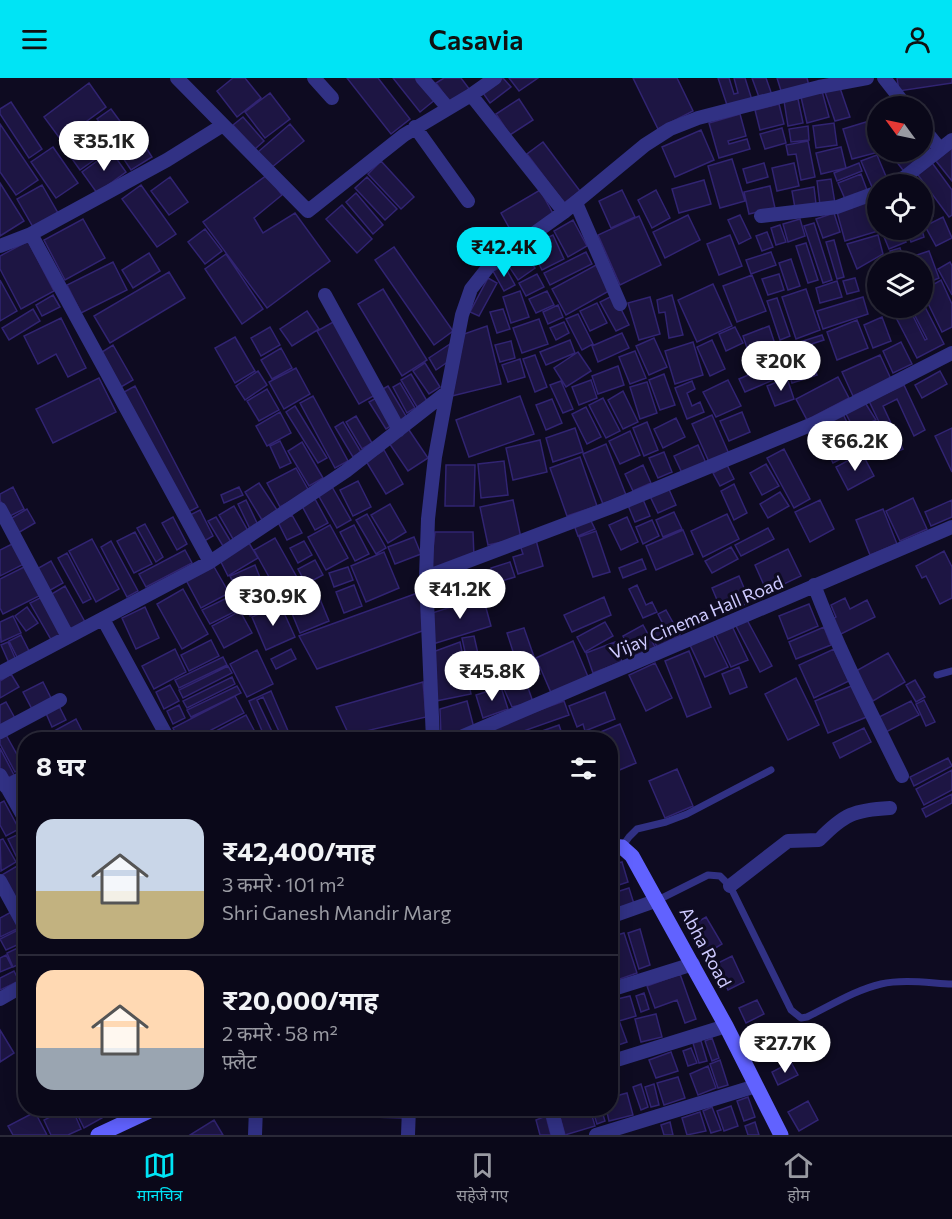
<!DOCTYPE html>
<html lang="hi">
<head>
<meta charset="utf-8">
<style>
	body { margin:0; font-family:Commissioner,"Noto Sans Devanagari",sans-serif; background:#131122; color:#f1f3f6; height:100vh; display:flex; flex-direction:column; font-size:22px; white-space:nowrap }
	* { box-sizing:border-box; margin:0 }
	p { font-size:20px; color:#999aa2 }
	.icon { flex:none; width:33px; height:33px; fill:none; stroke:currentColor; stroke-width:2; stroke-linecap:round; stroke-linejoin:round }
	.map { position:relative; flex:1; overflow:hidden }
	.side { position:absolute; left:18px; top:654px; width:600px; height:384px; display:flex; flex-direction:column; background:#0a0819; border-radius:24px; box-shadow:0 3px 15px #0003,0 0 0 2px #2a2938 }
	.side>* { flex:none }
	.needle { width:39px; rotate:303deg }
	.tools { position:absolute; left:867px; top:18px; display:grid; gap:12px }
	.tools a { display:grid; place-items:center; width:66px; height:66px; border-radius:50%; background:#0a0819; box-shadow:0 3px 15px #0003,0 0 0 2px #2a2938; font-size:30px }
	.price { position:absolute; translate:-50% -51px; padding:0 14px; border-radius:21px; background:#fff; color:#222; font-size:20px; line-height:39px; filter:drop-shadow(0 2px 3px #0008) }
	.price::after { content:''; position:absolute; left:50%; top:36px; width:18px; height:14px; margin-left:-9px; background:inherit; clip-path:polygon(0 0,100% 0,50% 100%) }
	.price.selected { background:#00e4f5; color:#111 }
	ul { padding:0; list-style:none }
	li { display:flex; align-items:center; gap:18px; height:150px; padding:0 18px }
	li+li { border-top:2px solid #2a2938 }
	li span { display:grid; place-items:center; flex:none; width:168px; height:120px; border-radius:18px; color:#555 }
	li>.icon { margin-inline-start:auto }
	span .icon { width:72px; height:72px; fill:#fffc; stroke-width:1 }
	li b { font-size:26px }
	h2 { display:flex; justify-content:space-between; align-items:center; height:72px; padding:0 18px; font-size:26px }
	header { display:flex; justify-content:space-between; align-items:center; height:78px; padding:0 18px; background:#00e4f5; color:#111; font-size:27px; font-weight:600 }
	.dock { display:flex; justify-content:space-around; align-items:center; height:84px; border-top:2px solid #2a2938; background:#0a0819; font-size:16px; color:#999aa2 }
	.dock a { display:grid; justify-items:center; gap:3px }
	.dock .selected { color:#00e4f5 }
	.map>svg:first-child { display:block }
</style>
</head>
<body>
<header><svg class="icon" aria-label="menu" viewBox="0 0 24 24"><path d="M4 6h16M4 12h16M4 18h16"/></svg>Casavia<svg class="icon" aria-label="person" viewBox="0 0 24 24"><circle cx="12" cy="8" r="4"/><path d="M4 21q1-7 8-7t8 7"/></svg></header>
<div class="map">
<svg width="952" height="1057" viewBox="0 0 952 1057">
	<rect width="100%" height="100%" fill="#0e0b21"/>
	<path fill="#1d1543" stroke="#312472" stroke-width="1.5" d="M233,0H245L261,20L237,39L217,13Z
		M347,0H378L410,41L391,56Z
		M393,0H419L436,21L420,34Z
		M444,0H461L470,12L451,26L436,5Z
		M503,0L511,9L490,25L483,15Z
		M509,0H538L519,13Z
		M633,0H677L693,33L658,51Z
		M718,0H729L734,16L738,15L734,0H745L752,22L728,30Z
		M752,0H766L772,17L760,22Z
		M777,0H807L809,8L782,16Z
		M897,0H952V5L899,13Z
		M89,5L106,29L61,62L44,39Z
		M840,10L850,39L835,43L825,14Z
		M822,13L829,39L807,45L801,19Z
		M270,15L290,41L265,60L245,34Z
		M519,21L533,42L510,57L496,36Z
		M798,21L803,45L788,48L784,23Z
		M11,24L42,71L29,80L0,36V31Z
		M779,26L784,46L760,52L755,32Z
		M111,31L131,58L117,68L97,41Z
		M740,36L746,58L728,63L729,66L747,61L750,71L719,80L709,45Z
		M243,39L264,63L255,71L233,47Z
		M866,44L875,75L852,81L843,51Z
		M92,45L111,70L80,92L62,67Z
		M834,45L837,67L816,70L813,48Z
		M0,46L38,102L16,117L0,94Z
		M290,46L304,63L271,90L258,74Z
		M808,48L809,62L791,64L789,51Z
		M782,50L786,65L765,71L760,56Z
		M701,52L714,82L675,99L662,69Z
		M138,57L152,79L131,92L117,71Z
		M922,61L933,75L906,96L889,74H922Z
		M808,63L815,99L801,102L796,76L788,77L786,67Z
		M543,64L580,113L564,125L527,76Z
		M53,69L78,105L56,120L31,84Z
		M841,69L846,90L821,96L816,75Z
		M951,70L952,71V103L936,83Z
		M111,73L126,94L97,115L82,94Z
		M877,77L888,103L872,109L861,83Z
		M732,81L745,123L720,130L708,88Z
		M930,82L952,112V137L949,139L915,93Z
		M381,83L414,119L401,131L368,96Z
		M764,85L768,99L747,105L743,91Z
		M794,85L799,108L777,113L772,90Z
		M859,85L862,93L837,103L834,95Z
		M861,96L867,112L845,121L838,105Z
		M267,97L282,117L254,140L263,155L295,135L330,183L267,230L203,144Z
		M170,99L188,124L169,137L151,113Z
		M367,99L397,131L385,142L355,110Z
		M831,101L835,125L820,127L817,103Z
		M704,102L711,126L679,135L672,111Z
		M0,105L24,143L0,158Z
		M42,107L58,135L33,149L17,121Z
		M141,107L176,156L157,169L122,121Z
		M770,108L775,130L749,136L744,114Z
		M814,109L816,126L795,130L792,113Z
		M540,112L555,139L516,162L501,135Z
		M622,112L635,139L611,150L599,123Z
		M656,112L670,140L652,150L638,122Z
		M356,115L383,147L373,156L346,124Z
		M922,116L933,138L925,142L922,136Z
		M870,123L878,153L845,163L837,134Z
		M342,127L372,161L357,175L326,141Z
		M834,135L840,154L823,160L816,141Z
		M688,137L700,162L665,180L653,154Z
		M740,137L751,160L739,166L728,142Z
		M639,138L661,187L620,207L598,157Z
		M943,139L952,160L936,168L925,148Z
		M83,141L105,180L65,202L44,162Z
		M800,141L805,158L788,164L783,146Z
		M573,142L587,168L568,179L554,153Z
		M814,145L832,202L823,205L804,148Z
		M780,147L786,164L776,167L771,150Z
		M205,151L222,173L205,186L188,164Z
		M889,152H900L906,164L889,171L882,154Z
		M907,152H922L924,159L911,164Z
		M767,154L773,169L762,173L756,158Z
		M553,157L564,181L542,192L530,168Z
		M730,157L742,188L719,197L707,166Z
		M878,157L883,176L857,191L847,166Z
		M834,162L844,199L837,201L826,164Z
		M28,163L54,213L21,231L0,191V178Z
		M806,165L818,202L808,205L796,168Z
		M394,169L453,253L434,267L375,182Z
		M900,170L904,183L913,180L915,184H893L890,173Z
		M523,172L535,190L518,202L506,184Z
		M929,173L939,200L927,205L922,193V184H919L917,177Z
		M586,174L592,186L550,207L544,195Z
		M771,174L776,187L751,196L746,182Z
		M149,175L160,193L133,210L122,192Z
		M226,176L263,231L242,246L205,191Z
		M791,181L800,208L788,212L779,185Z
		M113,184L127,212L81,235L67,207Z
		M950,184L952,188V217L938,191Z
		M504,187L515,207L504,213L493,193Z
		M596,187L609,213L566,237L552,211Z
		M169,194L185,220L110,265L94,238Z
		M537,196L544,209L526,218L519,205Z
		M779,196L784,212L768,217L762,201Z
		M752,197L766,233L737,244L723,208Z
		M488,200L497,205L479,238L470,234Z
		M855,200L859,213L847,216L843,203Z
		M0,202L17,233L0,243Z
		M941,202L952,226V249L942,254L922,213Z
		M837,203L842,219L820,225L816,210Z
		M713,206L732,248L697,264L678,222Z
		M383,211L427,282L402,298L358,226Z
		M806,211L820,252L796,261L782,219Z
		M520,213L529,239L511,245L503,219Z
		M547,213L554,227L536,235L529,221Z
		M53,217L60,229L42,238L36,227Z
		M614,217L629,247L616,253L600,224Z
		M672,217L683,257L669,260L665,234L659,235L657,222Z
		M650,219L660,256L639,262L628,225Z
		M863,219L868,236L823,251L817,233Z
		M777,220L790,258L780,262L767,223Z
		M922,223L944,266L917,280L891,230H909L925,262L927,261L911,230H922Z
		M597,225L607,245L590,253L580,233Z
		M558,227L563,239L548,246L543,234Z
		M33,231L40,243L9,262L2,250Z
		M503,231L510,251L497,255L490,234Z
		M307,233L319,251L292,268L280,251Z
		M578,236L593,266L582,272L566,241Z
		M882,239L891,263L873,270L864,247Z
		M61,240L86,290L68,299L56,276L38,286L24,258Z
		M539,241L548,266L522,275L513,250Z
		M857,242L868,270L837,282L827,254Z
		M335,243L377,316L359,326L317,253Z
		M564,244L569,255L556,262L550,250Z
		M487,248L501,306L452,318L464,256Z
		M769,248L776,269L750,279L743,258Z
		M270,249L280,267L261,278L251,260Z
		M735,249L743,265L726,273L719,256Z
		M622,255L629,270L598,284L592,268Z
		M822,257L824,262L793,272L801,297L815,292L817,297L792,305L781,270Z
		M235,259L255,293L235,305L215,270Z
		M654,260L667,289L649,297L636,268Z
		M570,262L575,275L546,287L540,274Z
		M712,262L725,291L710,298L697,269Z
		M511,263L515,280L500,284L495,267Z
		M693,264L703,297L675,306L665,273Z
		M901,264L912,286L893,295L883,273Z
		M450,266L452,281L436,292L429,280Z
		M113,267L133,302L121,309L102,274Z
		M281,270L292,290L272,301L261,282Z
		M635,273L646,300L630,306L619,279Z
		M809,273L812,287L802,291L797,276Z
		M578,274L591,293L566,309L554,290Z
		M535,277L547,309L535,314L523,281Z
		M880,277L891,301L853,318L842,294Z
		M520,281L525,299L508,304L502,287Z
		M781,283L787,296L745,314L739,301Z
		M425,285L440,309L429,316L413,293Z
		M618,288L624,307L598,316L592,298Z
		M296,290L310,316L284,331L269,304Z
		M258,293L267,307L245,322L236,308Z
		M940,293L947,306L922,320L915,307Z
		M411,296L427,323L417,329L401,302Z
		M664,296L675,327L660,332L649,302Z
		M838,299L849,320L807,342L796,321Z
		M99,300L116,334L53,365L36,331Z
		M787,300L794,321L775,328L767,308Z
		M591,302L597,320L579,327L572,309Z
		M728,302L741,328L716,339L703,314Z
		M561,303L573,331L563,335L550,307Z
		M692,303L695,311L687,315L692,328L700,324L704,334L687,341L675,310Z
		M647,304L657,335L640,341L630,309Z
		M400,305L415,330L407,335L393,309Z
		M904,307L925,352L914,358L897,321L883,328L903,371L894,375L869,323Z
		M135,308L198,429L188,434L124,314Z
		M388,308L406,338L399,343L381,312Z
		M267,311L279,332L259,343L247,323Z
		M623,313L638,344L623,351L608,322Z
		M313,318L348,383L335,390L300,325Z
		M520,318L534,356L469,379L456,342Z
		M378,319L394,346L386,351L369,324Z
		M603,320L620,353L606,360L589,327Z
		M552,321L562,345L546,352L536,327Z
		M864,323L876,342L854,351L845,334Z
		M295,328L327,380L318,385L286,334Z
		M586,329L601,359L587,366L572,336Z
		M280,334L291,355L267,368L256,348Z
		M742,334L750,354L729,363L720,343Z
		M843,336L860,371L833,385L816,350Z
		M712,337L729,376L709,384L692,346Z
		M356,338L372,365L362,371L346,344Z
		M676,340L685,359L663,370L654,351Z
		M343,344L361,374L353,379L335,349Z
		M647,344L658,372L644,378L633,350Z
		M407,349L428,380L408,393L387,362Z
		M575,350L583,374L553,384L546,360Z
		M952,350V394L935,358Z
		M630,353L640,377L620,386L609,363Z
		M540,362L547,394L513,402L506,370Z
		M280,363L291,385L280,390L270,368Z
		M302,364L323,400L309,408L288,373Z
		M606,366L626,417L603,426L583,376Z
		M698,367L706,385L682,395L674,378Z
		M784,371L810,421L794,430L767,380Z
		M384,372L403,406L386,416L366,383Z
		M664,374L672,394L658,400L649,380Z
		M862,375L874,398L848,412L836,389Z
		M580,379L597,428L567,438L550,390Z
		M504,383L508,417L481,420L478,386Z
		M766,386L779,408L762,417L750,395Z
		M446,387H475L474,428H445Z
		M643,387L651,405L633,413L625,396Z
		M727,387L734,401L720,408L713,395Z
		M296,390L309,413L280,429L267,405Z
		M358,403L371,429L353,438L340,412Z
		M259,405L277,432L262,442L245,414Z
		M734,406L747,435L734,442L721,413Z
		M331,407L351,442L337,450L317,415Z
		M667,407L676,427L658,435L649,416Z
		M13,409L24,431L8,439L0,422V416Z
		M239,409L243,417L224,425L221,417Z
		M780,414L789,428L768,440L760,426Z
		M642,419L650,438L635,444L627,425Z
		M913,420L927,451L900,463L886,433Z
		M315,421L328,445L315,452L302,428Z
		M246,422L258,447L250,451L238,426Z
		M513,422L521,460L488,467L480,429Z
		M820,422L834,451L810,464L795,434Z
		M952,422V439L931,448L925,434Z
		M390,426L406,454L388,465L371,437Z
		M234,428L248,453L233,461L219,437Z
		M27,431L35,445L18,455L10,441Z
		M883,431L897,466L870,477L856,442Z
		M200,432L213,458L201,465L188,438Z
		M674,434L682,451L663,459L656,442Z
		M367,436L386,470L376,476L356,442Z
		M727,436L739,461L703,479L691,453Z
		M292,437L302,455L287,462L278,444Z
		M173,439L187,466L177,472L162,445Z
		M216,439L231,464L223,468L208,443Z
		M627,439L638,464L621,472L609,447Z
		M590,441L595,451L578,458L574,447Z
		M652,442L659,458L643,466L636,449Z
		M145,446L163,479L156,484L137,450Z
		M330,447L348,480L326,492L308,459Z
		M354,447L369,476L355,483L340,454Z
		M768,450L774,461L741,478L735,467Z
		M683,452L693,476L656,492L646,468Z
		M596,453L610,494L593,499L579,459Z
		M135,454L152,486L134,495L117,463Z
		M435,454H473L474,479L430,494Z
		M414,459L421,476L395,486L388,469Z
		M275,460L299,503L278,515L254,472Z
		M92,461L119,511L96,524L69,473Z
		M536,462L543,488L518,496L513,479L523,476L520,467Z
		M111,463L138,513L127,519L101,469Z
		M304,463L312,477L298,485L290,470Z
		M16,464L26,485L0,498V472Z
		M249,465L258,480L228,498L220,482Z
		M731,469L738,481L712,495L705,483Z
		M788,471L801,498L767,514L755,487Z
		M185,472L192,485L146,509L139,496Z
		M944,473L952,489V520L940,526L926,498L922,500L916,488Z
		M384,474L399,510L366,524L351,488Z
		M67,475L91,521L83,525L58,480Z
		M642,481L646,491L623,500L619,490Z
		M315,482L323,497L306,506L298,491Z
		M51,483L63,505L47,514L35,492Z
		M510,484L515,499L495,505L491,490Z
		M213,487L229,515L201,530L186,502Z
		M255,487L261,502L237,512L230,498Z
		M26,488L41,517L3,536L0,530V501Z
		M348,489L353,502L334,509L329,495Z
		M474,497L479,512L437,526L433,511Z
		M739,498L750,524L723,536L712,510Z
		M265,502L277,524L250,538L238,515Z
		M354,507L362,528L344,535L336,514Z
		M637,507L646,527L652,524L657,534L643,540L629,511Z
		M65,508L85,544L70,552L50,517Z
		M315,509L329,543L300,555L286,521Z
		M183,511L208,556L182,571L157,526Z
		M420,514L425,552L317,591L299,558Z
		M233,517L240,531L210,546L202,532Z
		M42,519L64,559L53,565L30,525Z
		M483,519L491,548L433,566L432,535Z
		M604,519L611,537L572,554L564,537Z
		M845,520L850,531L867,522L875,539L839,557L831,542L836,539L831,527Z
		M280,526L295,559L266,572L252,539Z
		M809,526L818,548L788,561L779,538Z
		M27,529L38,545L26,553L15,538Z
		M145,529L159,560L136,571L122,540Z
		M666,532L680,557L657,569L650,554L663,546L658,536Z
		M240,533L252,555L224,570L212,548Z
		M13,538L21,555L1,564L0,544Z
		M746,540L772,588L760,594L735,546Z
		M605,544L613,558L585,574L577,559Z
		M643,547L655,569L634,579L623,558Z
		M732,548L748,582L731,589L715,555Z
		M824,549L831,567L796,581L789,564Z
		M524,550L540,596L522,601L507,555Z
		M712,556L728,589L705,599L690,567Z
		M21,557L30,575L18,581L9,563Z
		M474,558L485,607L473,610L462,560Z
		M211,562L219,578L189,593L181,577Z
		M573,563L589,601L552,617L536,580Z
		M8,564L16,582L9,585L1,567Z
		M460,564L471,616L436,623L430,575Z
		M615,564L622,584L593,595L586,575Z
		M175,571L186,594L154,611L142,588Z
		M291,571L296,581L276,591L271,581Z
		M834,571L849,603L814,620L799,587Z
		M257,572L273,606L247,619L230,586Z
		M689,573L711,629L687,639L665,583Z
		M888,575L905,604L873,623L856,593Z
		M223,579L227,587L179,610L175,602Z
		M655,585L672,620L646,633L629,597Z
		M228,588L232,595L183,620L179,612Z
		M739,589L747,609L730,616L722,596Z
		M11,596L19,609L0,620V603Z
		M232,599L235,606L187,630L183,623Z
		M796,600L819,647L788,662L765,616Z
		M915,602L925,619L916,624L906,607Z
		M43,604L53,624L33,633L23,614Z
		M423,604L426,639L349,657L336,629Z
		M526,604L533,624L512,629L504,611Z
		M856,606L869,638L828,655L815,623Z
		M170,607L179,623L164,631L156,614Z
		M237,608L241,615L191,639L187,632Z
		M501,609L508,631L483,640L476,617Z
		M271,613L292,662H283L263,619L257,622L276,662H266L249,623Z
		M605,614L615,641L585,653L583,646L577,649L569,628Z
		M235,618L244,635L192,662H179L173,650Z
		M924,622L935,644L926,648L916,626Z
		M467,623L474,650L441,657L440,631Z
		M564,623L569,637L498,662L493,649Z
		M911,623L919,637L884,655L877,640Z
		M6,624L16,642L0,648V627Z
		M58,626L66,642L52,649L45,633Z
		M179,627L185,640L173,646L167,633Z
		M246,637L255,654L241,662H199Z
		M76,641L85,659L80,662H59L54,653Z
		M620,646L636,685L610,696V662H593L591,658Z
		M559,647L564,662H530L528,658Z
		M864,650L871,664L840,680L833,665Z
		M422,654L425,662H403Z
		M5,655L24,689L15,694L0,666V657Z
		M0,670L14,697L6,701L0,690Z
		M948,680L952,688L914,708L910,699Z
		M677,691L693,728L665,740L649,703Z
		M952,692V712L924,727L916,711Z
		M952,716V725L926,739L922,731Z
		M4,723L19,751L6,758L0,747V725Z
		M26,753V778L18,782L8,761Z
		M3,761L16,784L1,793L0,762Z
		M622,784L628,804L610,810V787Z
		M17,788L26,803V814L13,821L0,798Z
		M629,810L635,829L611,838L610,816Z
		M13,833L21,849L0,859V840Z
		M706,839L722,866L704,877L687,850Z
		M20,851L26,863L6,872L0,861Z
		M640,851L650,887L639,891L628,855Z
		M624,855L637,895L617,902L610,883V859Z
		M26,866V883L13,889L7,875Z
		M6,877L12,889L0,894V880Z
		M732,878L744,904L728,912L716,886Z
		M14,893L19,903L0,912V900Z
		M680,896L696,941L685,945L677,922L655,930L647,908Z
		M644,915L649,931L641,934L636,918Z
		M630,918L636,938L619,943L613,922Z
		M757,922L764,936L746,945L739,930Z
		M656,936L662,959L641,964L635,941Z
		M620,945L627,964L610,970V949Z
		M0,952L14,975L0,984Z
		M712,960L719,980L712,983L705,963Z
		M701,963L707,983L699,985L693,965Z
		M691,970L697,985L688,988L683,973Z
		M671,974L678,993L656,1000L649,982Z
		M720,982L728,1007L718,1010L710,986Z
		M791,984L798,997L778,1007L772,994Z
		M708,988L716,1010L698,1017L690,996Z
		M678,999L685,1020L664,1027L657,1005Z
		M641,1006L648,1029L641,1032L633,1009Z
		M654,1006L659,1027L651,1029L645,1009Z
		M610,1012L612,1019L627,1015L633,1037L609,1043L606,1030H610Z
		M748,1019L755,1039L744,1043L737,1023Z
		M808,1023L818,1042L799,1053L788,1034Z
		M731,1028L738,1048L724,1053L717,1033Z
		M712,1029L721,1052L711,1055L703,1033Z
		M68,1030H72L81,1051L68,1057H51L44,1042Z
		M83,1030H97L102,1040L84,1050L76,1034Z
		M372,1030H403L402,1040L372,1039Z
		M592,1030H601L605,1043L597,1046Z
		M590,1031L595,1048L565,1057L560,1039Z
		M35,1034L47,1057H13L8,1048Z
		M700,1034L706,1053L687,1057L682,1040Z
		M546,1038L551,1057H540L536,1042Z
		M214,1042L223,1057H190Z
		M670,1044L673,1057H664L661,1047Z
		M755,1044L759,1057H748L745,1048Z"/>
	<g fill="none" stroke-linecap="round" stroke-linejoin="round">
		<path stroke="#313184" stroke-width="7" d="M937,597L952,593
			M622,769L629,759L637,751L666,744L687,736L771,692
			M658,822L708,797L720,798L730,808L791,932L801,940L807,939C830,928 855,912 881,906C903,901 929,905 952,906"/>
		<path stroke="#313184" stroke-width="14" d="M177,0L308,133L404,57L471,17L495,0
			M314,0L332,20
			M422,0L448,30
			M884,0L906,28
			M471,17L564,134
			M415,49L468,123
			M922,49L940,71
			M891,106L905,99L952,62
			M576,125L620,226
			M761,138L837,129L878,114
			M31,156L210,484
			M0,168L31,156L167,82L223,47
			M325,217L399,352
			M0,431L68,559
			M426,499L614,428L815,345L952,275
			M814,507C839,573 871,635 902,698
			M103,541L169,662
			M0,595L210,484L346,393L447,314
			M0,654L60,622
			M433,662L426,499L428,441L435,379L447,314L462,237L471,211L490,187L564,134L645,67L670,51L698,40L819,9L867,0
			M454,662L952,449
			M0,697L26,743
			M6,709L26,698
			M0,803L26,851
			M730,808L788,763L819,762C844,736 854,732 890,730
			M610,839L658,822
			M610,912L693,886
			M0,921L26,906
			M610,984L726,948
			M551,1030L558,1057
			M255,1057L256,1030
			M408,1057L409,1030
			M596,1057L756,1008"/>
		<path stroke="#6162ff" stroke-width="15" d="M610,768L622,769L632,778L726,948L781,1057
			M98,1057L156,1030"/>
	</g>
	<g text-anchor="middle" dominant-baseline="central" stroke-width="6" stroke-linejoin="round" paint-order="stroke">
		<g font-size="18" fill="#cecaff" stroke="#0e0b21">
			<text transform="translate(696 539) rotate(-23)">Vijay Cinema Hall Road</text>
			<text transform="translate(706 869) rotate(62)">Abha Road</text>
		</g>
	</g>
</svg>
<div class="tools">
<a><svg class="needle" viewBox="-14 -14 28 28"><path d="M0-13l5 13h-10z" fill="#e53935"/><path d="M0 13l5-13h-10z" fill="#999aa2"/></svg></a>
<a><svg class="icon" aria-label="locate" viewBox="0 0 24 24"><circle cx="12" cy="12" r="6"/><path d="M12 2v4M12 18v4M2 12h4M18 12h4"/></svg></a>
<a><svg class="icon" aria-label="layers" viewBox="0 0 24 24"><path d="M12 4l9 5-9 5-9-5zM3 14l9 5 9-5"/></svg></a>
</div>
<b class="price" style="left:104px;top:94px">₹35.1K</b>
<b class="price selected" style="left:504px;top:200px">₹42.4K</b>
<b class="price" style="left:781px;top:314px">₹20K</b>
<b class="price" style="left:855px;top:394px">₹66.2K</b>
<b class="price" style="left:460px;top:542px">₹41.2K</b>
<b class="price" style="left:273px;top:549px">₹30.9K</b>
<b class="price" style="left:492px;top:624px">₹45.8K</b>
<b class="price" style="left:785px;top:996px">₹27.7K</b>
<section class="side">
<h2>8 घर<svg class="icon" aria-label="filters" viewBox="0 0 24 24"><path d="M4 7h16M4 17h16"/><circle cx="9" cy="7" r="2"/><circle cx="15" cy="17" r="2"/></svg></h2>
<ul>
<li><span style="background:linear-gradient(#c9d6e8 60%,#c2b280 0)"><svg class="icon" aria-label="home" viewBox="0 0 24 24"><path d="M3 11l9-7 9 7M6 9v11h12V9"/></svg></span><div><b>₹42,400/माह</b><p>3 कमरे · 101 m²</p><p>Shri Ganesh Mandir Marg</p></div></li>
<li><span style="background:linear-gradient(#ffd9b3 65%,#9aa5b1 0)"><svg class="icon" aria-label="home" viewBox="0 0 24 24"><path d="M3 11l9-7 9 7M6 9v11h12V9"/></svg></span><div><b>₹20,000/माह</b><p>2 कमरे · 58 m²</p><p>फ़्लैट</p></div></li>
</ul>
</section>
</div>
<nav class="dock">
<a class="selected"><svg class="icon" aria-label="map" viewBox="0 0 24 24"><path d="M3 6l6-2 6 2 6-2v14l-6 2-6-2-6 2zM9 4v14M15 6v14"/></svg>मानचित्र</a>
<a><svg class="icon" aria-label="saved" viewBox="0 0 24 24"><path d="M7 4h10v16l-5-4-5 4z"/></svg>सहेजे गए</a>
<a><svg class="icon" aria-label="home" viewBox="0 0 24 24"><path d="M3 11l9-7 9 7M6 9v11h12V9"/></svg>होम</a>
</nav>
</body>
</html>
